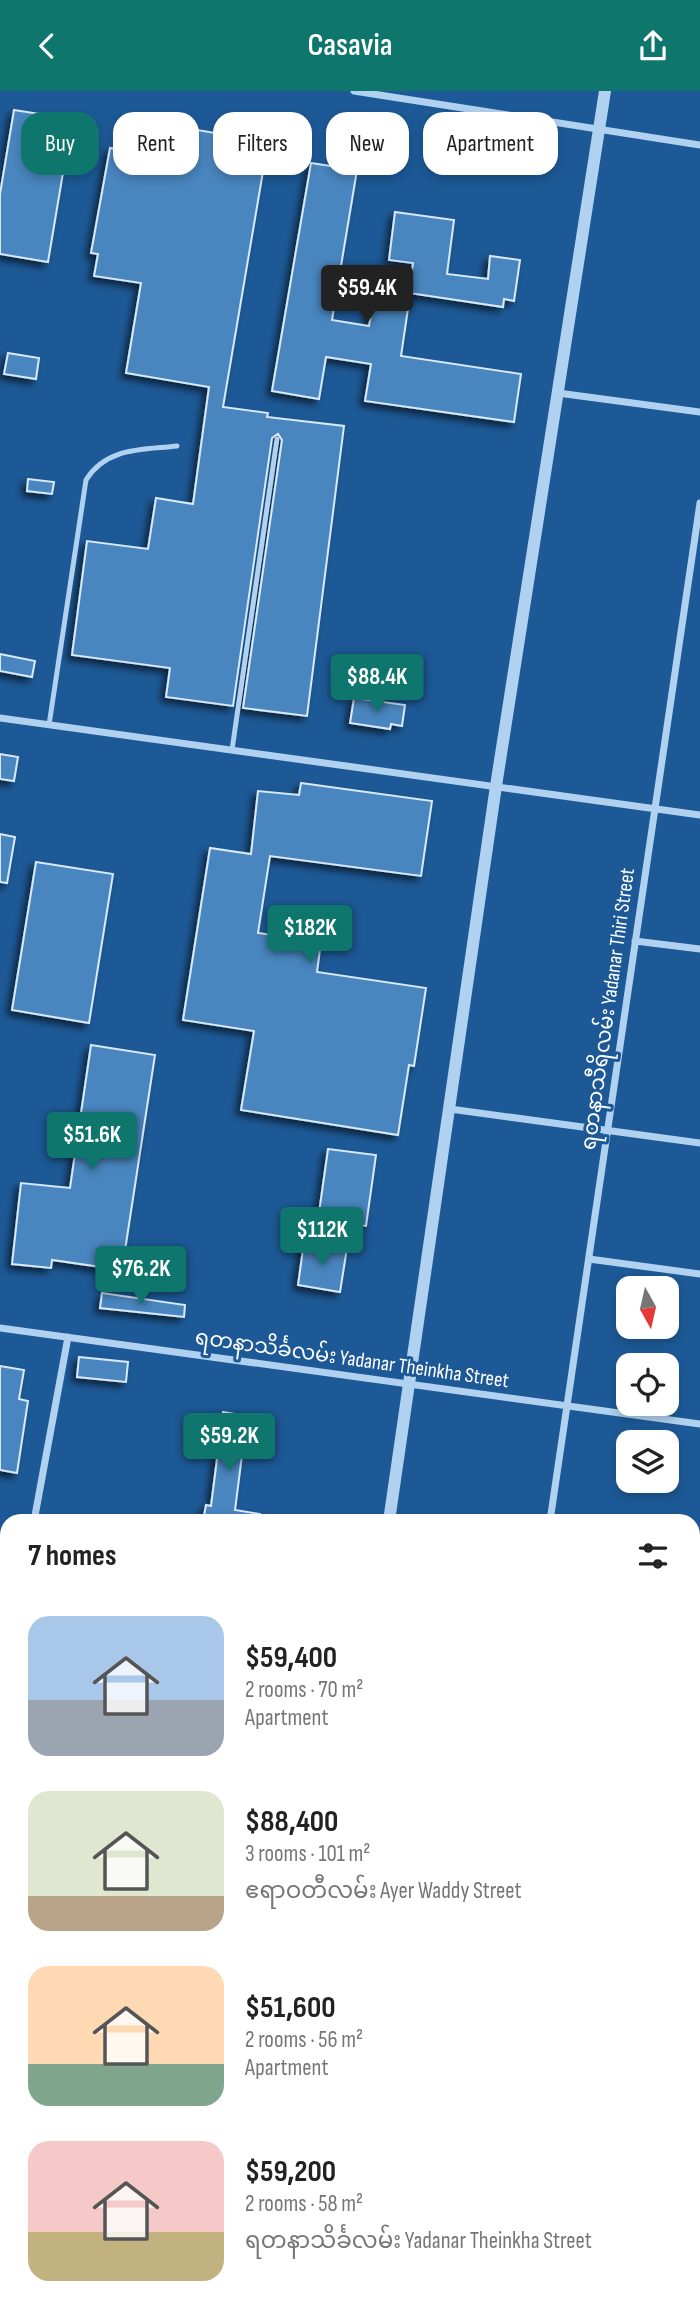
<!DOCTYPE html>
<html lang="en">
<head>
<meta charset="utf-8">
<style>
	body { margin:0; font-family:"Sofia Sans Condensed","Noto Sans Myanmar",sans-serif; background:#f2f2f2; color:#222; height:100vh; display:flex; flex-direction:column; font-size:26px; white-space:nowrap }
	* { box-sizing:border-box; margin:0 }
	p { font-size:23px; color:#767676 }
	.icon { flex:none; width:38px; height:38px; fill:none; stroke:currentColor; stroke-width:2; stroke-linecap:round; stroke-linejoin:round }
	.map { position:relative; flex:1; overflow:hidden }
	.panel { position:absolute; left:0px; top:1423px; width:700px; height:800px; display:flex; flex-direction:column; background:#fff; border-radius:21px 21px 0 0; box-shadow:0 4px 10px #0003 }
	.panel>* { flex:none }
	.banner { position:absolute; left:21px; top:21px; width:658px; height:63px; display:flex; gap:14px }
	.needle { width:46px; rotate:172deg }
	.tools { position:absolute; left:616px; top:1185px; display:grid; gap:14px }
	.tools a { display:grid; place-items:center; width:63px; height:63px; border-radius:14px; background:#fff; box-shadow:0 4px 10px #0003; font-size:35px }
	.price { position:absolute; translate:-50% -60px; padding:0 16px; border-radius:7px; background:#0f766e; color:#fff; font-size:23px; line-height:46px; filter:drop-shadow(0 2px 4px #0008) }
	.price::after { content:''; position:absolute; left:50%; top:42px; width:21px; height:16px; margin-left:-10px; background:inherit; clip-path:polygon(0 0,100% 0,50% 100%) }
	.price.current { background:#222; color:#fff }
	ul { padding:0; list-style:none }
	li { display:flex; align-items:center; gap:21px; height:175px; padding:0 28px }
	li span { display:grid; place-items:center; flex:none; width:196px; height:140px; border-radius:21px; color:#555 }
	li>.icon { margin-inline-start:auto }
	span .icon { width:84px; height:84px; fill:#fffc; stroke-width:1 }
	li b { font-size:30px }
	h2 { display:flex; justify-content:space-between; align-items:center; height:84px; padding:0 28px; font-size:30px }
	.chip { padding:0 24px; border-radius:21px; background:#fff; box-shadow:0 4px 10px #0003; font-size:24px; line-height:63px }
	.chip.current { background:#0f766e; color:#fff }
	header { display:flex; justify-content:space-between; align-items:center; height:91px; padding:0 28px; background:#0f766e; color:#fff; font-size:32px; font-weight:600 }
	.map>svg:first-child { display:block }
</style>
</head>
<body>
<header><svg class="icon" aria-label="back" viewBox="0 0 24 24"><path d="M15 5l-7 7 7 7"/></svg>Casavia<svg class="icon" aria-label="share" viewBox="0 0 24 24"><path d="M12 15V3M7 8l5-5 5 5M5 13v7h14v-7"/></svg></header>
<div class="map">
<svg width="700" height="2222" viewBox="0 0 700 2222">
	<defs>
		<filter id="shadow"><feDropShadow dx="-4.5" dy="4.5" stdDeviation="3.5" flood-color="#0009"/></filter>
	</defs>
	<rect width="100%" height="100%" fill="#1d5996"/>
	<path fill="#4a85be" stroke="#d7e9fb" stroke-width="2" filter="url(#shadow)" d="M14,19L72,28L48,171L0,163V103Z
		M363,29L389,33L383,70L357,65Z
		M168,34L268,51L223,316L268,322L267,326L344,335L307,625L243,617L282,349L278,343L272,347L233,615L166,606L170,577L72,564L87,450L148,458L156,407L193,413L209,296L126,282L141,192L94,185L98,163L91,162L110,57L162,66Z
		M311,72L357,79L332,229L369,235L374,205L409,211L401,265L521,283L514,331L365,310L371,273L326,266L319,308L272,300Z
		M395,121L454,129L447,183L488,188L490,165L520,169L514,210L504,208L503,216L409,202L413,172L389,169Z
		M8,262L39,267L36,288L4,283Z
		M28,388L54,391L52,403L27,400Z
		M0,563L35,570L32,586L0,580Z
		M354,607L405,614L402,635L391,633L390,638L350,632Z
		M0,663L18,666L14,690L0,688Z
		M301,692L432,710L421,785L270,765L258,842L321,851L317,881L426,897L414,975L409,974L398,1044L241,1019L254,940L183,929L210,757L251,763L258,700L299,704Z
		M0,743L15,746L7,792L0,791Z
		M36,771L113,783L89,932L12,919Z
		M91,954L155,964L122,1179L52,1169L51,1177L12,1173L21,1092L70,1097Z
		M328,1058L376,1064L366,1135L318,1129Z
		M304,1151L347,1157L340,1201L298,1194Z
		M102,1202L185,1214L184,1226L100,1217Z
		M79,1266L128,1271L126,1291L77,1286Z
		M0,1275L24,1279L19,1308L28,1310L17,1382L0,1379Z
		M223,1321L247,1325L235,1419L260,1423L259,1430H203L206,1414L211,1415Z"/>
	<g fill="none" stroke-linecap="round" stroke-linejoin="round">
		<path stroke="#b0d1ef" stroke-width="5" d="M49,634L86,389C106,356 143,359 177,355
			M232,659L277,348"/>
		<path stroke="#b0d1ef" stroke-width="7" d="M354,0L700,54
			M558,302L700,321
			M0,627L700,724
			M635,850L700,858
			M450,1018L700,1052
			M589,1168L700,1183
			M0,1237L700,1333
			M34,1430L68,1246
			M550,1430L700,412
			M693,1463L700,1464
			M693,1673L700,1674
			M693,1798L700,1799
			M693,1932L700,1933
			M325,2216L349,2222
			M669,2222L670,2216"/>
		<path stroke="#b0d1ef" stroke-width="12" d="M389,1430L496,695L605,0
			M0,1982L7,1983
			M693,2083L700,2084
			M265,2222L266,2216"/>
	</g>
	<g text-anchor="middle" dominant-baseline="central" stroke-width="6" stroke-linejoin="round" paint-order="stroke">
		<g font-size="21" fill="#fff" stroke="#1d5996">
			<text transform="translate(608 918) rotate(-82)">ရတနာသီရိလမ်း Yadanar Thiri Street</text>
			<text transform="translate(352 1268) rotate(8)">ရတနာသိင်္ခလမ်း Yadanar Theinkha Street</text>
		</g>
	</g>
</svg>
<div class="tools">
<a><svg class="needle" viewBox="-14 -14 28 28"><path d="M0-13l5 13h-10z" fill="#e53935"/><path d="M0 13l5-13h-10z" fill="#767676"/></svg></a>
<a><svg class="icon" aria-label="locate" viewBox="0 0 24 24"><circle cx="12" cy="12" r="6"/><path d="M12 2v4M12 18v4M2 12h4M18 12h4"/></svg></a>
<a><svg class="icon" aria-label="layers" viewBox="0 0 24 24"><path d="M12 4l9 5-9 5-9-5zM3 14l9 5 9-5"/></svg></a>
</div>
<b class="price current" style="left:367px;top:234px">$59.4K</b>
<b class="price" style="left:377px;top:623px">$88.4K</b>
<b class="price" style="left:310px;top:874px">$182K</b>
<b class="price" style="left:92px;top:1081px">$51.6K</b>
<b class="price" style="left:322px;top:1176px">$112K</b>
<b class="price" style="left:141px;top:1215px">$76.2K</b>
<b class="price" style="left:229px;top:1382px">$59.2K</b>
<div class="banner">
<a class="chip current">Buy</a>
<a class="chip">Rent</a>
<a class="chip">Filters</a>
<a class="chip">New</a>
<a class="chip">Apartment</a>
</div>
<section class="panel">
<h2>7 homes<svg class="icon" aria-label="filters" viewBox="0 0 24 24"><path d="M4 7h16M4 17h16"/><circle cx="9" cy="7" r="2"/><circle cx="15" cy="17" r="2"/></svg></h2>
<ul>
<li><span style="background:linear-gradient(#a9c7e8 60%,#9aa5b1 0)"><svg class="icon" aria-label="home" viewBox="0 0 24 24"><path d="M3 11l9-7 9 7M6 9v11h12V9"/></svg></span><div><b>$59,400</b><p>2 rooms · 70 m²</p><p>Apartment</p></div></li>
<li><span style="background:linear-gradient(#dfe7d0 75%,#b9a48a 0)"><svg class="icon" aria-label="home" viewBox="0 0 24 24"><path d="M3 11l9-7 9 7M6 9v11h12V9"/></svg></span><div><b>$88,400</b><p>3 rooms · 101 m²</p><p>ဧရာဝတီလမ်း Ayer Waddy Street</p></div></li>
<li><span style="background:linear-gradient(#ffd9b3 70%,#7fa58c 0)"><svg class="icon" aria-label="home" viewBox="0 0 24 24"><path d="M3 11l9-7 9 7M6 9v11h12V9"/></svg></span><div><b>$51,600</b><p>2 rooms · 56 m²</p><p>Apartment</p></div></li>
<li><span style="background:linear-gradient(#f6c9c9 65%,#c2b280 0)"><svg class="icon" aria-label="home" viewBox="0 0 24 24"><path d="M3 11l9-7 9 7M6 9v11h12V9"/></svg></span><div><b>$59,200</b><p>2 rooms · 58 m²</p><p>ရတနာသိင်္ခလမ်း Yadanar Theinkha Street</p></div></li>
</ul>
</section>
</div>
</body>
</html>
